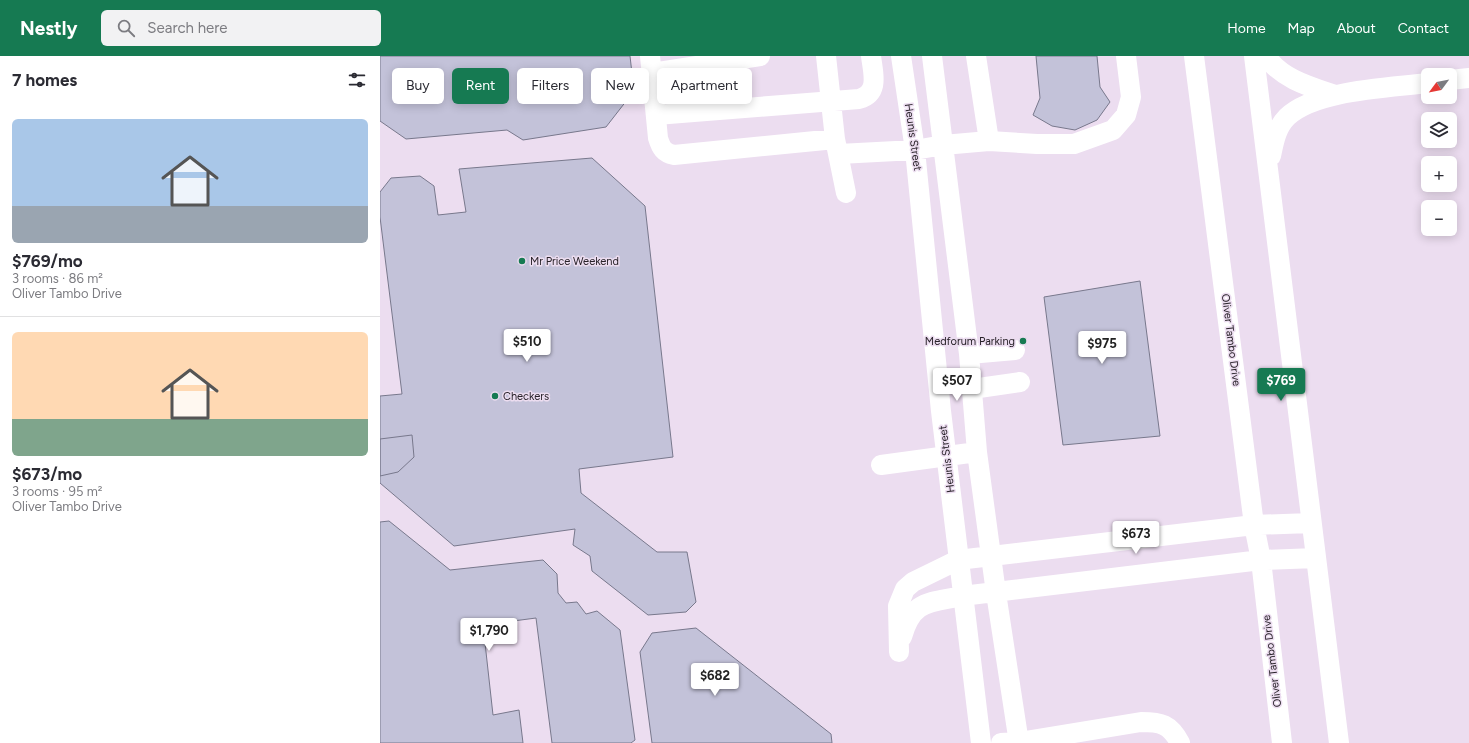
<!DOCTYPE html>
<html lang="en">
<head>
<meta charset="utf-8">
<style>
	body { margin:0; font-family:Figtree,sans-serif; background:#f2f2f3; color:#2b2b33; height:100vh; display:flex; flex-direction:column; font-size:15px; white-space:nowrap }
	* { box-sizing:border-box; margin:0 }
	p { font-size:13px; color:#7c7c81 }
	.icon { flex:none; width:22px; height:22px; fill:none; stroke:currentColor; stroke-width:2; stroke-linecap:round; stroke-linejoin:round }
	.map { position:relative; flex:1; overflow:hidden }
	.details { display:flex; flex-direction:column; background:#fff; width:380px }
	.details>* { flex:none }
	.top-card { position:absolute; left:12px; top:12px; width:380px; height:36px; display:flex; gap:8px }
	.needle { width:26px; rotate:238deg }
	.tools { position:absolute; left:1041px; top:12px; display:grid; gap:8px }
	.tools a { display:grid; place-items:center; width:36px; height:36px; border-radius:6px; background:#fff; box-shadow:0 2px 10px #0003; font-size:20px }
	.price { position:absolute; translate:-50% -34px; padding:0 9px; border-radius:4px; background:#fff; color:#222; font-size:13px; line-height:26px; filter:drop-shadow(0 1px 2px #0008) }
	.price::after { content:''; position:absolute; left:50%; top:24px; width:12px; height:9px; margin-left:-6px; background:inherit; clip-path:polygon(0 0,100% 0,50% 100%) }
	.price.current { background:#167a52; color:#fff }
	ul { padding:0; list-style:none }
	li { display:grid; align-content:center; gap:8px; height:212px; padding:0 12px }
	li+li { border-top:1px solid #e1e1e2 }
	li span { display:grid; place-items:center; height:124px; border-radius:6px; color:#555 }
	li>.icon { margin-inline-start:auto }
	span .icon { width:72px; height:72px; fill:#fffc; stroke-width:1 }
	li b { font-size:17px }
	h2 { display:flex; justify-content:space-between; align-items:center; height:48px; padding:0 12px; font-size:17px }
	.tag { padding:0 14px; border-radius:6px; background:#fff; box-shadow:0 2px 10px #0003; font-size:14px; line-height:36px }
	.tag.current { background:#167a52; color:#fff }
	header { display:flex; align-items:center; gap:24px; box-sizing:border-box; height:56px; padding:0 20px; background:#167a52; color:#fff }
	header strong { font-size:19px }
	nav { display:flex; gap:22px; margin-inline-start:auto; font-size:14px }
	.search { width:280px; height:36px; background:#f2f2f3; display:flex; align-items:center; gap:10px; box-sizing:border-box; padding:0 14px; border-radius:6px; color:#7c7c81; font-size:15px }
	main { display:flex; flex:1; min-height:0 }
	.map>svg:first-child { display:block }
</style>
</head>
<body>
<header>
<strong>Nestly</strong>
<div class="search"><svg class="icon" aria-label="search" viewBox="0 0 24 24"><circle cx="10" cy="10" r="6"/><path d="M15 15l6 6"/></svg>Search here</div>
<nav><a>Home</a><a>Map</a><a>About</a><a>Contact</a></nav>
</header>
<main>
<section class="details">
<h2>7 homes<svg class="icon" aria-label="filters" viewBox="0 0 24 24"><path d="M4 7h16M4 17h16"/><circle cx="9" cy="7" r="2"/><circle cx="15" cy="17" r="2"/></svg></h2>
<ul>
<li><span style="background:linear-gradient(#a9c7e8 70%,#9aa5b1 0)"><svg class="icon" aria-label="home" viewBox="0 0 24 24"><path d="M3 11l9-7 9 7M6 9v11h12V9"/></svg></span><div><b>$769/mo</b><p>3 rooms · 86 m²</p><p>Oliver Tambo Drive</p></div></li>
<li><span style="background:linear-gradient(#ffd9b3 70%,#7fa58c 0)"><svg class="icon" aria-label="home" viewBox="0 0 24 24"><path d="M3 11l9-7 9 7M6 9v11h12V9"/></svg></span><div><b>$673/mo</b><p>3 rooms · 95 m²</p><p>Oliver Tambo Drive</p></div></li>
</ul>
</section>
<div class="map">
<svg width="1089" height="687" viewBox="0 0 1089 687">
	<rect width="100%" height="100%" fill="#ecddf0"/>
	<path fill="#c3c2d9" stroke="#78788c" d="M0,0H250L254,35L226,71L143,84L127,74L26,83L0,65Z
		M656,0H717L720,31L730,46L717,64L695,74L672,70L653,59L660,42Z
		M212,102L265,150L293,401L199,413L201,437L277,496H307L316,546L306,556L268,559L212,515L210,500L193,489L195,473L74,490L0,427V340L22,338L0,161V136L11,122L40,120L54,130L58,159L86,156L79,113Z
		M760,225L780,380L683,389L664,241Z
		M32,379L34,401L18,416L0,420V383Z
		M9,465L70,514L163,504L177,518L178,537L186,547L197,546L206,558L217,555L240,574L255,684L251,687H172L156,562L103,569L113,659L139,654L143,687H0V466Z
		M316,572L451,678L452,687H272L260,596L272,577Z"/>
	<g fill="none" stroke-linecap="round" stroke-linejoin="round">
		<path stroke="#fff" stroke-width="20" d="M270,0L278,82C281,92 284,97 294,99L455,83
			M446,0L455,83L466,137
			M521,0L535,94L561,355L601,687
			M552,0L589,298L597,396L616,537L639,687
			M596,0L609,85
			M814,0L874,469L881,504L902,687
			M874,0L959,687
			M886,0C901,23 931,31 955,39
			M272,17L380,0
			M1070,24L1089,22
			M276,59L479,43C500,37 493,17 491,0
			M459,98L535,94L563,89L609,85L657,88H694L733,74L746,59L751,41L746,0
			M891,100C894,86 896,72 907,61C935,34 1009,32 1048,27
			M589,298L635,294
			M592,333L640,326
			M501,409L597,396
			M522,581C532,544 549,547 582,540L881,504L936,502
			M519,596L518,550L525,533L533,526L578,504L874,469L931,467
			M621,687L639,686L761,666C781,666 790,668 800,687"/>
	</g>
	<g fill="#167a52" stroke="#ecddf0" stroke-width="1.5">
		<circle cx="142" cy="205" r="4"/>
		<circle cx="643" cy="285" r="4"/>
		<circle cx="115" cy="340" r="4"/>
	</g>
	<g text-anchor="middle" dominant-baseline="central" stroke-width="3" stroke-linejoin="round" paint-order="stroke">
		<g font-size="11" fill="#282229" stroke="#ecddf0">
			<text transform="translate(533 81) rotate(82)">Heunis Street</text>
			<text transform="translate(851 284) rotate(83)">Oliver Tambo Drive</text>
			<text transform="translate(567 403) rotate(-97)">Heunis Street</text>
			<text transform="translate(892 605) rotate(-97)">Oliver Tambo Drive</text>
		</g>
		<g font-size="11" fill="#282229" stroke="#ecddf0" text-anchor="start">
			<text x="150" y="205">Mr Price Weekend</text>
			<text x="635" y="285" text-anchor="end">Medforum Parking</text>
			<text x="123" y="340">Checkers</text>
		</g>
	</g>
</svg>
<div class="tools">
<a><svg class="needle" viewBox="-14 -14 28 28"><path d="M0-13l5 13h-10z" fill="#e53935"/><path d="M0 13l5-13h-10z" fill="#7c7c81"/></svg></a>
<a><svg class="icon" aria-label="layers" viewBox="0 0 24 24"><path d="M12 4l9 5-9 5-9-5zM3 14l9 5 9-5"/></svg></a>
<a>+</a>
<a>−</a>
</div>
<b class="price" style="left:147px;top:307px">$510</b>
<b class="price" style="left:722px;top:309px">$975</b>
<b class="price" style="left:577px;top:346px">$507</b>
<b class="price current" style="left:901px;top:346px">$769</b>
<b class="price" style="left:756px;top:499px">$673</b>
<b class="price" style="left:109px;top:596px">$1,790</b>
<b class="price" style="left:335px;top:641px">$682</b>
<div class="top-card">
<a class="tag">Buy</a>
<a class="tag current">Rent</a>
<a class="tag">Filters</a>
<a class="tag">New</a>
<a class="tag">Apartment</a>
</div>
</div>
</main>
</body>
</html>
